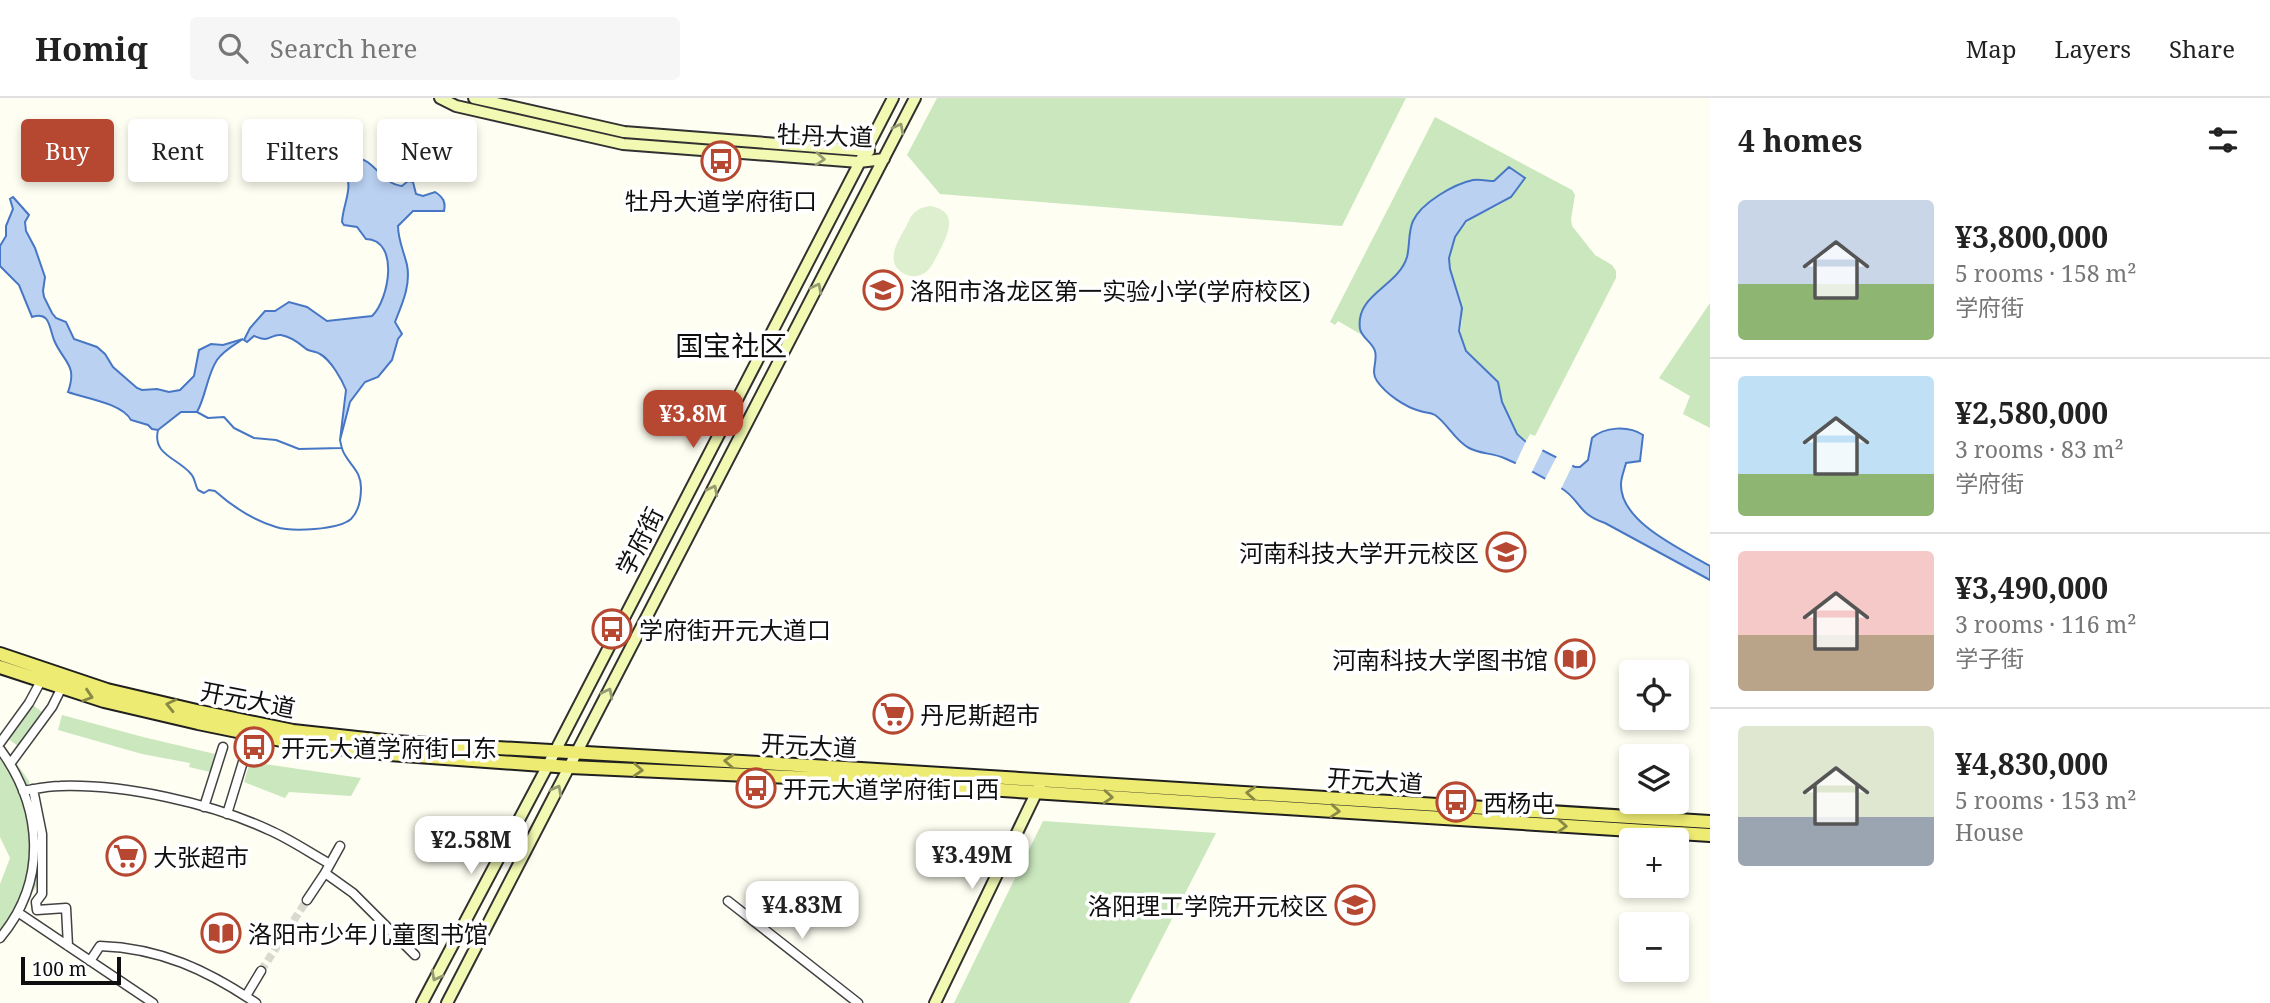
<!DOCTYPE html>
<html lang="en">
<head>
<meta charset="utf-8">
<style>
	body { margin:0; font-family:"Noto Serif","Noto Sans SC",serif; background:#f6f6f6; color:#222; height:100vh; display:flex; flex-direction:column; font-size:26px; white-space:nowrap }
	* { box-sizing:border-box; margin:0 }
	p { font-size:23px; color:#767676 }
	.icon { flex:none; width:38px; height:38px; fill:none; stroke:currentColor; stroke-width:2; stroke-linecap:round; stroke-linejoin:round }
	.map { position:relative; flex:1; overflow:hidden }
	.details { display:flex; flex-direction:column; background:#fff; width:560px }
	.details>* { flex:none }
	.guide { position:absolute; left:21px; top:21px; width:665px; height:63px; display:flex; gap:14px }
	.fabs { position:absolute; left:1619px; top:562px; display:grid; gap:14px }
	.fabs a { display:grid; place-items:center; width:70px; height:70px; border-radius:7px; background:#fff; box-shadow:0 4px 10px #0003; font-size:35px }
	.scale { position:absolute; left:21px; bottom:18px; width:100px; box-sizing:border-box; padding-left:7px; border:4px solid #0f0f0f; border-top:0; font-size:19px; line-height:24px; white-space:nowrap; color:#0f0f0f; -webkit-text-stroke:5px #fff; paint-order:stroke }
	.price { position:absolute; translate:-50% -60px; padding:0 16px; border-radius:14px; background:#fff; color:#222; font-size:23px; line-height:46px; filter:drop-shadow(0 2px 4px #0008) }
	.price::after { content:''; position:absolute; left:50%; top:42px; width:21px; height:16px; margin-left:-10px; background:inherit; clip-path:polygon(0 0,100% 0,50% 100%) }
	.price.active { background:#b64731; color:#fff }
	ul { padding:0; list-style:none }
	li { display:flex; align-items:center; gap:21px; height:175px; padding:0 28px }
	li+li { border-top:2px solid #e0e0e0 }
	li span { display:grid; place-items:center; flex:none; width:196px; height:140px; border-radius:7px; color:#555 }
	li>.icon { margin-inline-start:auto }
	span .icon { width:84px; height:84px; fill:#fffc; stroke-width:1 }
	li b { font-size:30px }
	h2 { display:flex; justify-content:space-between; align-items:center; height:84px; padding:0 28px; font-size:30px }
	.chip { padding:0 24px; border-radius:7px; background:#fff; box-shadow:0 4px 10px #0003; font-size:24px; line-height:63px }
	.chip.active { background:#b64731; color:#fff }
	header { display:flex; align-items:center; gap:42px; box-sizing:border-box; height:98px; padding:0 35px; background:#fff; border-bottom:2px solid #e0e0e0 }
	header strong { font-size:33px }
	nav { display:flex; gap:38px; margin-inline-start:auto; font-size:24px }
	.search { width:490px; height:63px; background:#f6f6f6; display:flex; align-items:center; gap:18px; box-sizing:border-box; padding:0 24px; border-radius:7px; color:#767676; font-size:26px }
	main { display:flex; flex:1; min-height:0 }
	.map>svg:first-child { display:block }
</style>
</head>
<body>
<header>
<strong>Homiq</strong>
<div class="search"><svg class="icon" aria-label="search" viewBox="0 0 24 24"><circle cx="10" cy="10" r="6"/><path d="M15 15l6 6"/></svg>Search here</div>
<nav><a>Map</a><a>Layers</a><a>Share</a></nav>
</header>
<main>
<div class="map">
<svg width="1710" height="905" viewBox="0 0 1710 905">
	<rect width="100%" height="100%" fill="#fefef2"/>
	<path fill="#cae7be" d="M937,0H1406L1342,128L940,96L907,57Z
		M1435,19L1572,92L1575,97L1571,121L1572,128L1595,157L1612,167L1616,173V180L1535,338L1530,336L1526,344C1513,334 1505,318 1502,302C1501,297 1502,297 1500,292C1494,275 1474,268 1465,252C1456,235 1463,231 1462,215C1460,187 1439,167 1456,137C1468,116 1490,115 1508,101C1515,96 1520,87 1525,80L1509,70L1494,83L1476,82L1451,92L1425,107L1410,131L1407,159L1400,173L1391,184L1378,193L1360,230L1362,237L1338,223L1335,227L1330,224Z
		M1710,205V330L1683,316L1690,298L1659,280Z
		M33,607L42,614L18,648L8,641Z
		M62,617L143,639L215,656L210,674L189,669L190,665L142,656L58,632Z
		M0,642L29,683L40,737L38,786L0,841V786L10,760L0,739Z
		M250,664L361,680L351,698L289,694L285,700L244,684Z
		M1043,723L1216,735L1129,905H954Z"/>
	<path fill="#ddefcf" d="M930,108C960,113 948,136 939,154C935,161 931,172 923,176C917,179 909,179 903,175C885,164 897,145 904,132C908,126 910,118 915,114C920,110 924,109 930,108Z"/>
	<path fill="#bad1f2" stroke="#4777c4" stroke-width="2" d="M326,41C340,44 344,52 355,58C360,61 366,62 370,66C380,74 388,87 402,88L408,83L413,84L416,96L423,98L435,94C443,99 446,104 444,113H413L398,128C398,142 404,154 407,167C411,187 402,206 395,224L402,236L398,241L392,262L378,279L365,284L350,304L340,342L346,292C342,282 331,262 320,256C316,253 309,254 305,250C297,244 291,239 281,237C274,236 270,241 265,241C261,241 257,239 254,238L247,244L244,242L250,230L265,213H275L289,204L307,209L327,223L372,218C389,202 400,142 366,141L357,129L344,127L342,124C343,104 356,88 342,69C336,62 327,58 322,49Z
		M1509,69L1525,80L1511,99L1466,123L1455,139L1449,160L1450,171L1462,210L1459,233L1466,253L1498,284L1502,304L1517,336L1526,344L1575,369H1580L1588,362L1592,340C1604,329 1628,327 1643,337L1640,363L1626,365C1625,370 1621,379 1621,386C1620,424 1681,451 1710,468V482L1605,425C1577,416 1580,401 1561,390C1543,379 1523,368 1504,360C1493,355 1480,356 1469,350C1455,343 1448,326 1435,317C1430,314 1425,315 1420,313C1405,309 1386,296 1377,283C1370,274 1378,263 1375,253C1372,244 1362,240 1360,231C1355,196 1398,189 1407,159C1410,147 1408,134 1413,123C1421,105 1454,86 1473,82C1480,81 1488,83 1494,83Z
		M13,99L29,117L25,124L26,133L35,150L45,179L43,193L44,199L52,215L56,220L66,224L74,241L97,249L105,256L113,269L137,290L142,292L157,291L169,294L180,292L194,278L199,252L211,246L223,247L243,241C234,247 223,253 217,262C207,277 206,298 197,314H181L158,332L152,331L148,327L131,322C122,305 84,300 68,294C78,266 63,264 54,242C49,229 50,213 32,219L19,187L0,168V148L6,138V128L13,111L10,101Z"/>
	<path fill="#fefef2" d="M1527,341L1544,349L1530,378L1514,369Z
		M1558,356L1574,364L1560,393L1543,385Z"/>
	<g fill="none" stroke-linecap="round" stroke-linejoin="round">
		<path stroke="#4777c4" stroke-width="2" d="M197,314L208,320L224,319L234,330L254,340L276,342L299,351L341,350
			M158,332C152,357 178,360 191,376C195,380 195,387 198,392L204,395L209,392L215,393C233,409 253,422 276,429C292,434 338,432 351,421C359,413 361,401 361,390C361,374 352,369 345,357C342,353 341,347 340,342"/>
		<path stroke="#dadad0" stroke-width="8" stroke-dasharray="8 4" stroke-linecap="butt" d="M261,873L307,802"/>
		<g stroke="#424242" stroke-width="11">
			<path id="street" d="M0,645L29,605L42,581
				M0,651C43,710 48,783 0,840
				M10,666L52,609L63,587
				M33,691L42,736V796L36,804L37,812L66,810L68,848
				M23,693C35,691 48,688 60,688C124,686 211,705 269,732C290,741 310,755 330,766L325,775L353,795L415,857
				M204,709L223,649
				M227,716L246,654
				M330,766L340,748
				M307,802L325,775
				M728,803L858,905
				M19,815L153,905
				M90,863L100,848C160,850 207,872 256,905
				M246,898L261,873"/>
		</g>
		<g stroke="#313131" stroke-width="14">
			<path id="secondary" d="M440,0L456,8L623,46L859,64L884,61
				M474,0L624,34L869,53
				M422,905L548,667L893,0
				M447,905L915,0
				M935,905L1040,687"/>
		</g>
		<g stroke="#202020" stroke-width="16">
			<path id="primary" d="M0,556L107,592L201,614L293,633L394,644L813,668L1710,724
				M0,569L104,603L198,625L291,644L389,656L570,669L813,680L1710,737"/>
		</g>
		<use href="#street" stroke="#fff" stroke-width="8"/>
		<use href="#secondary" stroke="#f2f9b2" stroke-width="10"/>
		<use href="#primary" stroke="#eeeb72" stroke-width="12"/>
	</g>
	<defs><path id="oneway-chevron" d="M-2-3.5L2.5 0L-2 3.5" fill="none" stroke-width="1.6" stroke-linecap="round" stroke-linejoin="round" transform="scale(1.75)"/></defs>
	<g stroke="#979b71">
		<use href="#oneway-chevron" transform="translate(899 30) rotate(-63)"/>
		<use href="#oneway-chevron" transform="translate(820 61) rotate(4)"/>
		<use href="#oneway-chevron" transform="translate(817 190) rotate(-63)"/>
		<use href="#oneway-chevron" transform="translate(713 392) rotate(-63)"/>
		<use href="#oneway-chevron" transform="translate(608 595) rotate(-63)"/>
		<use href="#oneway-chevron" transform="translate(557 692) rotate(-62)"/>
		<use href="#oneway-chevron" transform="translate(436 878) rotate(118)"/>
	</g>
	<g stroke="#8a8845">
		<use href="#oneway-chevron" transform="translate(88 598) rotate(18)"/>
		<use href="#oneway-chevron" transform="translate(171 607) rotate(-167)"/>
		<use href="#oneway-chevron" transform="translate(729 663) rotate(-177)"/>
		<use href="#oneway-chevron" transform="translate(638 672) rotate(3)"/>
		<use href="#oneway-chevron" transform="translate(1251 695) rotate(-176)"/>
		<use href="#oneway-chevron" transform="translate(1108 699) rotate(4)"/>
		<use href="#oneway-chevron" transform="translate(1335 713) rotate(4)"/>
		<use href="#oneway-chevron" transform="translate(1562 728) rotate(4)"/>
	</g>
	<defs>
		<g id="bus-ring" transform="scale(2.0125)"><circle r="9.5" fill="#fff" stroke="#b64731" stroke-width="1.5"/><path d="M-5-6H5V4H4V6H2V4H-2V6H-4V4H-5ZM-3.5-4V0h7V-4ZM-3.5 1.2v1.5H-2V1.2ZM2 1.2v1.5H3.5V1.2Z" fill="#b64731"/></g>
		<g id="school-ring" transform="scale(2.0125)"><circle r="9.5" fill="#fff" stroke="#b64731" stroke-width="1.5"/><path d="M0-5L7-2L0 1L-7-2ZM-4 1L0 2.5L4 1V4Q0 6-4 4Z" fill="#b64731"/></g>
		<g id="university-ring" transform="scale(2.0125)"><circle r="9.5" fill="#fff" stroke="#b64731" stroke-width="1.5"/><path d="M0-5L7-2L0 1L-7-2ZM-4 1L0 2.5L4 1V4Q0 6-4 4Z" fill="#b64731"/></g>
		<g id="library-ring" transform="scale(2.0125)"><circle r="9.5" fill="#fff" stroke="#b64731" stroke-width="1.5"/><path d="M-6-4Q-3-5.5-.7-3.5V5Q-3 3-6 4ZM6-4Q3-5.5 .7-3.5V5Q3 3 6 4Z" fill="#b64731"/></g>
		<g id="supermarket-ring" transform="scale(2.0125)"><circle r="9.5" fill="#fff" stroke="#b64731" stroke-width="1.5"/><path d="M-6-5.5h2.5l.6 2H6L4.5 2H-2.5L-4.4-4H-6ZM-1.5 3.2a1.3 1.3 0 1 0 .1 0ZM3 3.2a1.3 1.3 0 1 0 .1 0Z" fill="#b64731"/></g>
	</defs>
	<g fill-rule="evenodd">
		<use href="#bus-ring" x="721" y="63"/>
		<use href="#school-ring" x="883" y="192"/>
		<use href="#university-ring" x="1506" y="454"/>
		<use href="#bus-ring" x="612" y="531"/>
		<use href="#library-ring" x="1575" y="561"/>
		<use href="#supermarket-ring" x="893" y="616"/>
		<use href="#bus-ring" x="254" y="649"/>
		<use href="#bus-ring" x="756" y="690"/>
		<use href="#bus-ring" x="1456" y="704"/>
		<use href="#supermarket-ring" x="126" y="758"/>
		<use href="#university-ring" x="1355" y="807"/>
		<use href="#library-ring" x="221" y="835"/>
	</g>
	<g text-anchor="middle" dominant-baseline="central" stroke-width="7" stroke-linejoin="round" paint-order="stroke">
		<g font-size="24" fill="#0f0f0f" stroke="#fff">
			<text transform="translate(825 37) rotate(2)">牡丹大道</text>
			<text transform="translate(639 443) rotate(-63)">学府街</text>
			<text transform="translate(248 601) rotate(11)">开元大道</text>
			<text transform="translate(809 647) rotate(3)">开元大道</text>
			<text transform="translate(1375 682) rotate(4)">开元大道</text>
		</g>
		<g font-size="24" fill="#0f0f0f" stroke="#fff" text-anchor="start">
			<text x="721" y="102" text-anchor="middle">牡丹大道学府街口</text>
			<text x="910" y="192">洛阳市洛龙区第一实验小学(学府校区)</text>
			<text x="1479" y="454" text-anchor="end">河南科技大学开元校区</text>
			<text x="639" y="531">学府街开元大道口</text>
			<text x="1548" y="561" text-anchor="end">河南科技大学图书馆</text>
			<text x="920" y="616">丹尼斯超市</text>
			<text x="281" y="649">开元大道学府街口东</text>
			<text x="783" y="690">开元大道学府街口西</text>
			<text x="1483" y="704">西杨屯</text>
			<text x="153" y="758">大张超市</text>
			<text x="1328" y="807" text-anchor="end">洛阳理工学院开元校区</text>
			<text x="248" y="835">洛阳市少年儿童图书馆</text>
		</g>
		<g font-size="28" fill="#0f0f0f" stroke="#fff">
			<text x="731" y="247">国宝社区</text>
		</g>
	</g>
</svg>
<div class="fabs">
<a><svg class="icon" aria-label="locate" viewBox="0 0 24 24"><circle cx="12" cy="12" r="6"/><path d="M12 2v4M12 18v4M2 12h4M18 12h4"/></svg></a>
<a><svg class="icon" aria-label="layers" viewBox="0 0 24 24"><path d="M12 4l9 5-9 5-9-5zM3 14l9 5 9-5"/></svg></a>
<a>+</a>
<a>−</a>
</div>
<div class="scale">100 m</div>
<b class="price active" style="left:693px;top:352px">¥3.8M</b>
<b class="price" style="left:471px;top:778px">¥2.58M</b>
<b class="price" style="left:972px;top:793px">¥3.49M</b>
<b class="price" style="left:802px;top:843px">¥4.83M</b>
<div class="guide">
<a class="chip active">Buy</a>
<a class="chip">Rent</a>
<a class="chip">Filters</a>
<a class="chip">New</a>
</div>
</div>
<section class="details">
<h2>4 homes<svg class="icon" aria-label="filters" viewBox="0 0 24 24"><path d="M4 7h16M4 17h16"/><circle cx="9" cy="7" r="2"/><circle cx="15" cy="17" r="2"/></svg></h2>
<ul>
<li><span style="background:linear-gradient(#c9d6e8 60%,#8fb573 0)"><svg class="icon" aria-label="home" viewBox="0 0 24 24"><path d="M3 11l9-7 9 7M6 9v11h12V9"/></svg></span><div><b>¥3,800,000</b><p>5 rooms · 158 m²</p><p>学府街</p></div></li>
<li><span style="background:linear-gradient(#bfe0f5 70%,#8fb573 0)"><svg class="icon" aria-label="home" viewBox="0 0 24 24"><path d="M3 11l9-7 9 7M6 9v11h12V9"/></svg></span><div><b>¥2,580,000</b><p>3 rooms · 83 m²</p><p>学府街</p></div></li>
<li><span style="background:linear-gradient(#f6c9c9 60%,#b9a48a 0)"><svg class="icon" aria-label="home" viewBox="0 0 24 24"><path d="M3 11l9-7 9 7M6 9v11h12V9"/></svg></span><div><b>¥3,490,000</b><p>3 rooms · 116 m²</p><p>学子街</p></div></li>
<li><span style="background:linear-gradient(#dfe7d0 65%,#9aa5b1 0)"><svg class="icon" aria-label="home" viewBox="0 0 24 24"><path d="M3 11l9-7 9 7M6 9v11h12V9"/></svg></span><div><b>¥4,830,000</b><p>5 rooms · 153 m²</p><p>House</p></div></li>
</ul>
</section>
</main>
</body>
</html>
